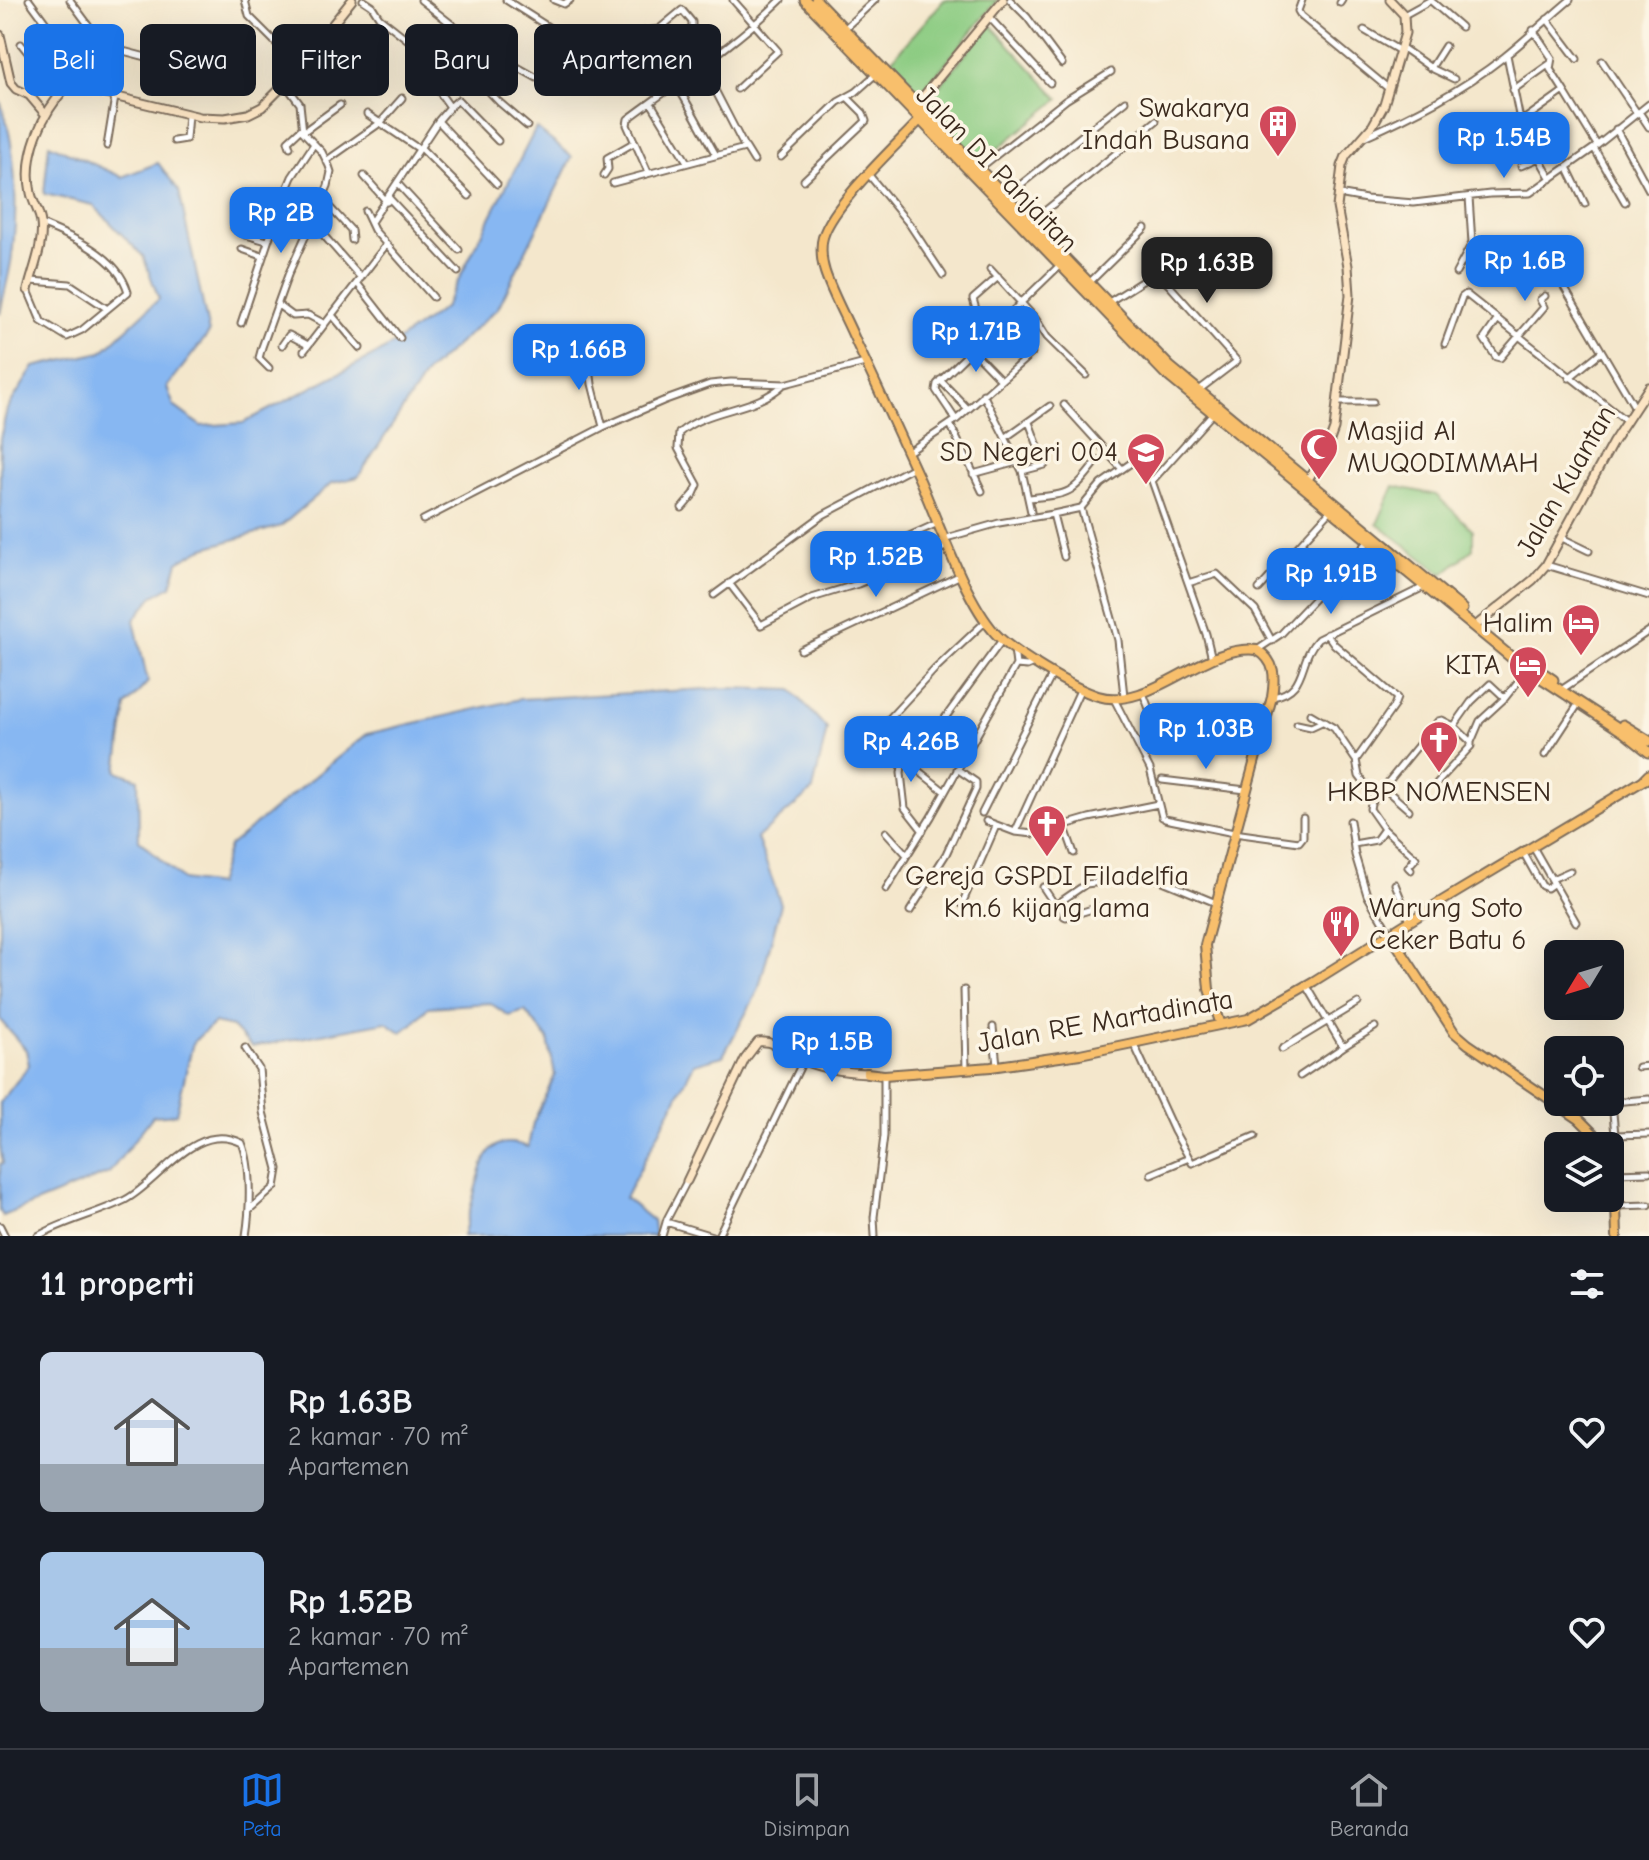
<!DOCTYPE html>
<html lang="id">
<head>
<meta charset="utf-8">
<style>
	body { margin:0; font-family:"Comic Neue",sans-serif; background:#242831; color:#f1f3f6; height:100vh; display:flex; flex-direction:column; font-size:30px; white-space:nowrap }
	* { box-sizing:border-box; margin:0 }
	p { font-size:26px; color:#9ea1a6 }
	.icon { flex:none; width:44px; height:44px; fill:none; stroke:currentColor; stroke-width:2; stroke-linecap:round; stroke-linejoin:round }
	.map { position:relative; height:1236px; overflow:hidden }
	.drawer { display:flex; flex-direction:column; background:#171b24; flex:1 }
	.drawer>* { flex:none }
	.guide { position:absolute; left:24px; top:24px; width:800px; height:72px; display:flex; gap:16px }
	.needle { width:52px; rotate:232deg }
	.buttons { position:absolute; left:1544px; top:940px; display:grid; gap:16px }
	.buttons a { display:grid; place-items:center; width:80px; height:80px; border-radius:12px; background:#171b24; box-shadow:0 8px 32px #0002; font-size:40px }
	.price { position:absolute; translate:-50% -68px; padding:0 18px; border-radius:16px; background:#1a73e8; color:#fff; font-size:26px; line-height:52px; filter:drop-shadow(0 2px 4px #0008) }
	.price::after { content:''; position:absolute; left:50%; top:48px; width:24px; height:18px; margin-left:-12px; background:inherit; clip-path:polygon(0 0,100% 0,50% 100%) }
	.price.on { background:#222; color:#fff }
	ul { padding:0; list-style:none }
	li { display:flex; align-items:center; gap:24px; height:200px; padding:0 40px }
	li span { display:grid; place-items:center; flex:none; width:224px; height:160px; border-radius:12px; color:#555 }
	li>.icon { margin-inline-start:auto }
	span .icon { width:96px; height:96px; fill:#fffc; stroke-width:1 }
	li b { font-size:34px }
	h2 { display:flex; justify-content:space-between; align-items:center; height:96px; padding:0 40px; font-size:34px }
	.tag { padding:0 28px; border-radius:12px; background:#171b24; box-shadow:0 8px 32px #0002; font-size:28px; line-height:72px }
	.tag.on { background:#1a73e8; color:#fff }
	.tabs { display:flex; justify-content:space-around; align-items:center; height:112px; border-top:2px solid #363941; background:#171b24; font-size:22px; color:#9ea1a6 }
	.tabs a { display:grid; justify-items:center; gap:4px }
	.tabs .on { color:#1a73e8 }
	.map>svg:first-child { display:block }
</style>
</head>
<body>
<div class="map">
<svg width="1649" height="1236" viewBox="0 0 1649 1236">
	<rect width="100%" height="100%" fill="#fcf5e5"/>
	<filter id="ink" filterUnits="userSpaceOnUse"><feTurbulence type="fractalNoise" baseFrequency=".0125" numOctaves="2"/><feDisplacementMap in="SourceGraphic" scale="16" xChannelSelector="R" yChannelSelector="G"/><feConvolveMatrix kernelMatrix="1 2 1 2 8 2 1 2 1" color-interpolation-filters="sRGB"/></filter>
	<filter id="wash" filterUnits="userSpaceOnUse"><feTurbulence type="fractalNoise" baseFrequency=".006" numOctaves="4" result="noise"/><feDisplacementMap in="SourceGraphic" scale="32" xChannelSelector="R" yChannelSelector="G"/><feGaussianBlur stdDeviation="1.8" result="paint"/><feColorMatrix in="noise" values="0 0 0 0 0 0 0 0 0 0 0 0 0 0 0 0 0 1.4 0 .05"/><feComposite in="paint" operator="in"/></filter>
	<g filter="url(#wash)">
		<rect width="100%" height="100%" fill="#f4e7cc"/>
		<path fill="#8dcc83" stroke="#647b50" stroke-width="2" d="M944,0H998L916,99L885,67Z
			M990,24L1059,99L979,164L923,106Z
			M1394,486L1436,495L1473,530V549L1443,574L1377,524Z"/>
		<path fill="#87b7f2" stroke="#617088" stroke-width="2" d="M0,101C16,141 18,205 13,248C11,270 4,292 0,314Z
			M536,128L572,157L498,308L427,372L358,477L332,483L281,526L201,549L178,562L171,586L152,597L134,620L148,682L126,706L117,771L138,779L139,840L183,880L217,885L229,846L367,734L520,699L727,688L792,690L827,729L813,790L757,838L781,904L758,991L723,1056L694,1064L625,1198L653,1221L655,1236H463C469,1218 480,1159 492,1149C502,1139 517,1143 528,1147L533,1123L555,1075L548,1039L525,1011L509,1016L490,1003L428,1007L413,1024L401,1032L386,1022L252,1047L232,1027L214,1023L193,1042L176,1114L153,1116L109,1173L3,1216L0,1211V1164L3,1163L0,1147V1103L29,1065L26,1050L0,1020V439L7,409L34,367L102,352L159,299L143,256L93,205L44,194L49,144L122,177L158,163L179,191L209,333L167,387L174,406L201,426L243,423L386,349L444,308Z"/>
	</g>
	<g filter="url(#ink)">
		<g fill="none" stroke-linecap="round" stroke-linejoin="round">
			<g stroke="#7c6c5b" stroke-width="9">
				<path id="street" d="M29,0L76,64L70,84
					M70,0L104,46
					M245,0L249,16L299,66
					M363,0L372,6L379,17L441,66
					M421,0L464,34
					M506,0L550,28
					M554,0L564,4L570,0
					M733,0L778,51L737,89
					M1010,0L1027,17L1062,64
					M1302,0L1298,11L1301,16L1389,89
					M1430,0L1461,27
					M1340,3L1342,0
					M682,10L692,22V28L655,60L622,82H618L616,36L659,29Z
					M1404,15L1431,0
					M989,17L1050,83
					M1547,19L1577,59
					M332,26L365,42L366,47L362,60
					M844,29L875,0
					M1364,30L1400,51
					M1533,30L1552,58L1550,69L1564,91
					M649,32L653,61L673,88
					M21,44L61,94
					M1401,47L1431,68L1454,79
					M451,52L499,102L527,126
					M650,54C672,68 701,130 716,155
					M1507,55L1520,120L1522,121L1564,91L1597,145
					M1602,61L1637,113
					M1431,68L1445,46
					M90,90L104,46L169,63
					M1513,90L1551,63
					M651,103L687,162
					M450,107L458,100L498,141
					M1639,112L1649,127
					M367,114L419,149
					M438,121L497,184
					M1616,129L1649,190
					M303,132L340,105
					M1364,137C1413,115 1461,91 1504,57C1527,39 1547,19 1570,0
					M174,141L186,139L188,115
					M107,146L115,97
					M290,147L288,141L302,128
					M420,147L469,196
					M746,148L754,161
					M1594,148L1625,202
					M781,157L838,102L856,92L876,74
					M326,161L380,123L402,98
					M1521,166L1539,158L1551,179
					M1567,167L1585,204
					M980,168L1066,100L1111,72
					M648,172L627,125L628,119C680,80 734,46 781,0
					M604,175L608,169L607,158L635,142
					M869,175L910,225L943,275
					M364,176L387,202
					M804,180L866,121L863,113L847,97
					M613,183L745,148L702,65
					M398,184L459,250
					M1338,194L1366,199L1414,203L1490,194L1530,193L1594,148L1649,104
					M389,198L458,272
					M1004,198L1125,101
					M322,199L351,230L352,240
					M365,211L374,230L433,297
					M312,222L361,278
					M371,222L438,121L450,107L430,79L468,31L473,32L501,58L537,78
					M1030,223L1156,121
					M234,228L246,235L267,241
					M242,249L262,256
					M990,269L1035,318L1047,337L1086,375
					M1554,270L1634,406
					M1456,273L1472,243L1469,197
					M31,281L70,284L106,308
					M357,283L400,338
					M1089,283L1145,228
					M28,290L41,321L67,337L82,330L128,292C118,256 73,237 41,224
					M1109,302L1152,275L1159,276L1169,285L1237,361L1199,390
					M278,305L293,316L308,315L325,324
					M975,309L996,325
					M332,315L360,348
					M1498,319L1484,339L1496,357L1500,358L1544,307L1540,300L1545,296
					M241,323L281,203L292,177L314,144
					M984,337L973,299L998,277
					M1445,344L1462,297L1466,294L1626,421
					M282,345L289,335L308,345
					M972,350L1000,379
					M304,351L386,245
					M588,352L592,384L603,427
					M269,368L259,358L262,347L288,275L328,186L331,172L329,166L322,152L303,132L300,104L285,84
					M1569,378L1601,352
					M940,380L968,409
					M983,394L1022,471L1031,512
					M1337,402H1373
					M1064,405L1122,469
					M956,420L936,390L937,384L1060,265
					M950,424L982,491
					M1005,438L1050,406
					M907,453L956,420L1032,353L1002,319
					M1022,471L1045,465L1029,422
					M973,474L1017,462
					M1152,481L1213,413
					M1028,498C1071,494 1071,495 1098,460
					M682,508L694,494L698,485L678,448L679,433C709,407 755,412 784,384
					M423,520L603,427L663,401L710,384L731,382L785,384L865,363
					M946,538L999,523L1053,514
					M1562,538L1589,551
					M1064,557L1053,514L1081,508
					M1546,565L1649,596
					M840,567L938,523
					M729,583L761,625L812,598L858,584L948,546
					M1188,583L1217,574L1255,610L1272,641
					M1259,589L1331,510
					M714,595L823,515L914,467
					M1327,634L1334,644L1397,698L1394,706L1356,760L1359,776L1376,798
					M1014,649L1016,665L1027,666L1036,662
					M801,650L961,575
					M1257,650L1281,634L1369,541
					M1564,688L1649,631
					M1143,693L1151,714L1159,723L1182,719
					M1124,696L1118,640L1081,508L1101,484L1131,463L1141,464L1152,481L1206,634L1212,659
					M1272,697C1309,691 1297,660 1318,639L1424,587
					M1114,699L1150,769L1162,817
					M1310,714L1334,728L1355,759
					M1297,724L1311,727L1324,721
					M1471,742L1480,721L1505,698L1527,670
					M863,747L935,669L985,622
					M925,751L945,718L1002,640
					M896,753L944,791
					M1545,755L1579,703
					M903,760L901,773L905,808L923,831
					M1162,780L1246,790
					M1436,784L1471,746V742L1454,726
					M1385,789L1409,810
					M982,813L1053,673
					M1165,819L1234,833L1299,842L1303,837V818
					M986,821L1015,832L1034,834L1089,818L1158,804
					M1350,821L1355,855L1367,895L1390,934
					M1064,825L1074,853
					M886,832L907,855
					M1015,832L1081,688
					M1354,844L1376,840L1384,829
					M1533,847L1576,922
					M1523,852L1542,886L1547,888L1554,883
					M1411,870L1408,867L1416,858L1384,829L1370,809L1371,803L1438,721L1442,720L1454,726L1471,702L1490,684L1505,698
					M1552,879L1570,871
					M1395,884L1410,921
					M1043,887L1053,902L1057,904L1086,884L1142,877L1158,879L1216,903
					M886,889L931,817L1016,665
					M1060,903L1064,916L1066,917L1099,907
					M962,904L996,826
					M910,911L946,854L976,789V782L957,769
					M964,990L966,1069
					M993,1027L997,1065
					M1134,1044L1174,1131L1192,1163L1255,1136
					M1343,1047L1375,1027
					M245,1048L259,1069L263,1112L278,1169L275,1187L249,1210
					M1282,1049L1358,1003
					M1638,1067L1649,1066
					M1300,1076L1343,1047L1307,986
					M1615,1135L1649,1134
					M1611,1150L1615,1135L1612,1102L1649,1099
					M1615,1173L1649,1172
					M1151,1174L1189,1158
					M1616,1206L1649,1205
					M666,1222L712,1236
					M0,1226L5,1236
					M38,1236C66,1220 97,1214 125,1200C160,1182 195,1119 242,1143C252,1166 250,1211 246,1236
					M662,1236L667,1219L687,1181
					M718,1236L803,1061
					M875,1236L874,1217L884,1136V1075"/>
			</g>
			<g stroke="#7c6c5b" stroke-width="11">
				<path id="secondary" d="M0,35L11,83L16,89L29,95L46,115
					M916,105L1003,0
					M28,290C33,269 44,244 41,223C40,213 33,203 31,193C23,154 42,113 68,85L200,117L225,118L248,114L262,107L285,84L352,0
					M1307,481L1326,451L1334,429L1350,295L1348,266L1337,207L1342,166L1346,156L1373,125L1384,105L1405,33L1404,15L1390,0
					M1479,623L1533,580L1546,565L1613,442L1649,387
					M687,1181L745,1059L758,1042C777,1040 788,1054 804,1061C823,1069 846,1072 867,1073"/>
			</g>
			<g stroke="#7c6c5b" stroke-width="12">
				<path id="primary" d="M920,120C896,146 826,210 822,242C821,252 822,263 825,272C833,296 847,320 857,344C878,388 898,432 918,476C938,521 964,598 995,633C1012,652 1074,689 1098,696C1150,712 1204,643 1257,650C1276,661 1275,677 1272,697L1205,945L1209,989L1220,1022
					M1390,934L1454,1032L1468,1044L1579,1119L1606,1146
					M867,1073L884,1075L991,1067L1080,1054L1248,1019L1314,981L1442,901L1649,777
					M1610,1150L1615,1173L1617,1236"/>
			</g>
			<g stroke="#7c6c5b" stroke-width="13">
				<path id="highway" d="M805,0L1166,374L1517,662L1624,732L1649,752
					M816,0L1170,367L1462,609
					M1525,661L1553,680
					M1623,725L1649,741
					M1645,779L1649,775"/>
			</g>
			<use href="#street" stroke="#fff" stroke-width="5"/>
			<use href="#secondary" stroke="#fce5c4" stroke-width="7"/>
			<use href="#primary" stroke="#f8bf6c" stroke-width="8"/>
			<use href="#highway" stroke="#f8bf6c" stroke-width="9"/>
		</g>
	</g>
	<defs>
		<g id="building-pin" transform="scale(2)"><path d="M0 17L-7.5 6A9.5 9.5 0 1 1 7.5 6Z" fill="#d1495b" stroke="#fcf5e5"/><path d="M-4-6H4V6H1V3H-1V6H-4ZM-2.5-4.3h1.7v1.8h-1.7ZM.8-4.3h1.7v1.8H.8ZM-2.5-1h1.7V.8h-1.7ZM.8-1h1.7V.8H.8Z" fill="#fff"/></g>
		<g id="mosque-pin" transform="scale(2)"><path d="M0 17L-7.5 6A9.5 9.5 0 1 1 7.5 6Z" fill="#d1495b" stroke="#fcf5e5"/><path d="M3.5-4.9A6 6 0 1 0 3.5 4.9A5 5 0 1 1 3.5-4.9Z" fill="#fff"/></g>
		<g id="school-pin" transform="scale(2)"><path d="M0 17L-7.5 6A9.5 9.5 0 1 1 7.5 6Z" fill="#d1495b" stroke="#fcf5e5"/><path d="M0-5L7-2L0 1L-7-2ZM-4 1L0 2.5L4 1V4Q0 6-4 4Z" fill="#fff"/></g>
		<g id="hotel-pin" transform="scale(2)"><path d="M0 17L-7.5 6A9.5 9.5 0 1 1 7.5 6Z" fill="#d1495b" stroke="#fcf5e5"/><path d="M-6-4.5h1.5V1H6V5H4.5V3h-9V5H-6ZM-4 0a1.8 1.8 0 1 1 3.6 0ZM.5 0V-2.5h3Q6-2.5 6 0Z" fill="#fff"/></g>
		<g id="church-pin" transform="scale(2)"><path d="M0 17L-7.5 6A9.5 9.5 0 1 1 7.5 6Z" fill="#d1495b" stroke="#fcf5e5"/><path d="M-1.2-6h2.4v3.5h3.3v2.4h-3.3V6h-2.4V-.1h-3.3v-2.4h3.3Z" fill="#fff"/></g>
		<g id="restaurant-pin" transform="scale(2)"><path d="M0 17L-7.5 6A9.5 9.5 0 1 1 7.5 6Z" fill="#d1495b" stroke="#fcf5e5"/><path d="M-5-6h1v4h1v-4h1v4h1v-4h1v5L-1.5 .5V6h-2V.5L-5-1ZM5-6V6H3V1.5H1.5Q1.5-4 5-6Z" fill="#fff"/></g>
	</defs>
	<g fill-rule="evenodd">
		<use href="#building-pin" x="1278" y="124"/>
		<use href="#mosque-pin" x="1319" y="447"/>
		<use href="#school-pin" x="1146" y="452"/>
		<use href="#hotel-pin" x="1581" y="623"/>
		<use href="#hotel-pin" x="1528" y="665"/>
		<use href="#church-pin" x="1439" y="740"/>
		<use href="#church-pin" x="1047" y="824"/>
		<use href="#restaurant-pin" x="1341" y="924"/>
	</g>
	<g text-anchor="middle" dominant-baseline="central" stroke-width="7" stroke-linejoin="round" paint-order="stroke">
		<g font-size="28" fill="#3b2a1e" stroke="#fcf5e5" text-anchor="end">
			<text x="1250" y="108">Swakarya<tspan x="1250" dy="32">Indah Busana</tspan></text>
			<text x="1347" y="431" text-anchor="start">Masjid Al<tspan x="1347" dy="32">MUQODIMMAH</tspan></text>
			<text x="1118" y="452">SD Negeri 004</text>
			<text x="1553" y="623">Halim</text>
			<text x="1500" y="665">KITA</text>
			<text x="1439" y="792" text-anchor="middle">HKBP NOMENSEN</text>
			<text x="1047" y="876" text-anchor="middle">Gereja GSPDI Filadelfia<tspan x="1047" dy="32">Km.6 kijang lama</tspan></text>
			<text x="1369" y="908" text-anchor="start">Warung Soto<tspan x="1369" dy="32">Ceker Batu 6</tspan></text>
		</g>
		<g font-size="28" fill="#3b2a1e" stroke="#fcf5e5">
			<text transform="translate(997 169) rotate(46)">Jalan DI Panjaitan</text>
			<text transform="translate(1566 481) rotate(-60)">Jalan Kuantan</text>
			<text transform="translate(1105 1021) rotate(-10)">Jalan RE Martadinata</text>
		</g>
	</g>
</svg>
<div class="buttons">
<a><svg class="needle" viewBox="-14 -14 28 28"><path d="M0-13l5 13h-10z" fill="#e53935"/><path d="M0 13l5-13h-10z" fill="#9ea1a6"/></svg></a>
<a><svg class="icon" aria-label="locate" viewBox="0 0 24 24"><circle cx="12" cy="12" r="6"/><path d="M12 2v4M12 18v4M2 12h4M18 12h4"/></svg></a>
<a><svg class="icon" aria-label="layers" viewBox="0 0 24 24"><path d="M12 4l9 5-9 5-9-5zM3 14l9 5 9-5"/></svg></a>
</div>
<b class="price" style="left:1504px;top:180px">Rp 1.54B</b>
<b class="price" style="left:281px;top:255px">Rp 2B</b>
<b class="price" style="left:1525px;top:303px">Rp 1.6B</b>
<b class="price on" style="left:1207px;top:305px">Rp 1.63B</b>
<b class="price" style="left:976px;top:374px">Rp 1.71B</b>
<b class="price" style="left:579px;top:392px">Rp 1.66B</b>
<b class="price" style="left:876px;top:599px">Rp 1.52B</b>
<b class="price" style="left:1331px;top:616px">Rp 1.91B</b>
<b class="price" style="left:1206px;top:771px">Rp 1.03B</b>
<b class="price" style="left:911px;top:784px">Rp 4.26B</b>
<b class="price" style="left:832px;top:1084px">Rp 1.5B</b>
<div class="guide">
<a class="tag on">Beli</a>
<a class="tag">Sewa</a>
<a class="tag">Filter</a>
<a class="tag">Baru</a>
<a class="tag">Apartemen</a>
</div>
</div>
<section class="drawer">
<h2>11 properti<svg class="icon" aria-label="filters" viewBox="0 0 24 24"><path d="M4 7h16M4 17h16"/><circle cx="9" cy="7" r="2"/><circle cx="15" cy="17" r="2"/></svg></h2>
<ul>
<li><span style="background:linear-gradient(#c9d6e8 70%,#9aa5b1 0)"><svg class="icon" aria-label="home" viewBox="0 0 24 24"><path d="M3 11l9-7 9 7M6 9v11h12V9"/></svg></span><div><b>Rp 1.63B</b><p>2 kamar · 70 m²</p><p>Apartemen</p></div><svg class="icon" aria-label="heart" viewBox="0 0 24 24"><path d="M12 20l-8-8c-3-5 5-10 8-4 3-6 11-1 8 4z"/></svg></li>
<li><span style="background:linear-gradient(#a9c7e8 60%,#9aa5b1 0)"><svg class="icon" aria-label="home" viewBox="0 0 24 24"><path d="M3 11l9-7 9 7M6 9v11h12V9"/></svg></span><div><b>Rp 1.52B</b><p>2 kamar · 70 m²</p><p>Apartemen</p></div><svg class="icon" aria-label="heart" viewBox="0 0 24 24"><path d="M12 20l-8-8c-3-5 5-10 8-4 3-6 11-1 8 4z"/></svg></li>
</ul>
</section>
<nav class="tabs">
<a class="on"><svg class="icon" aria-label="map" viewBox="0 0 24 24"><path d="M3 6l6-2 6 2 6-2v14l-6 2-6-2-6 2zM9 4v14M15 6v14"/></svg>Peta</a>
<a><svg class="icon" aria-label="saved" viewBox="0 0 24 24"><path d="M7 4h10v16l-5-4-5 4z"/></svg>Disimpan</a>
<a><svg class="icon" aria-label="home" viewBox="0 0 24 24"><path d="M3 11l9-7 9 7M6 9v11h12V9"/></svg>Beranda</a>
</nav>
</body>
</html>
